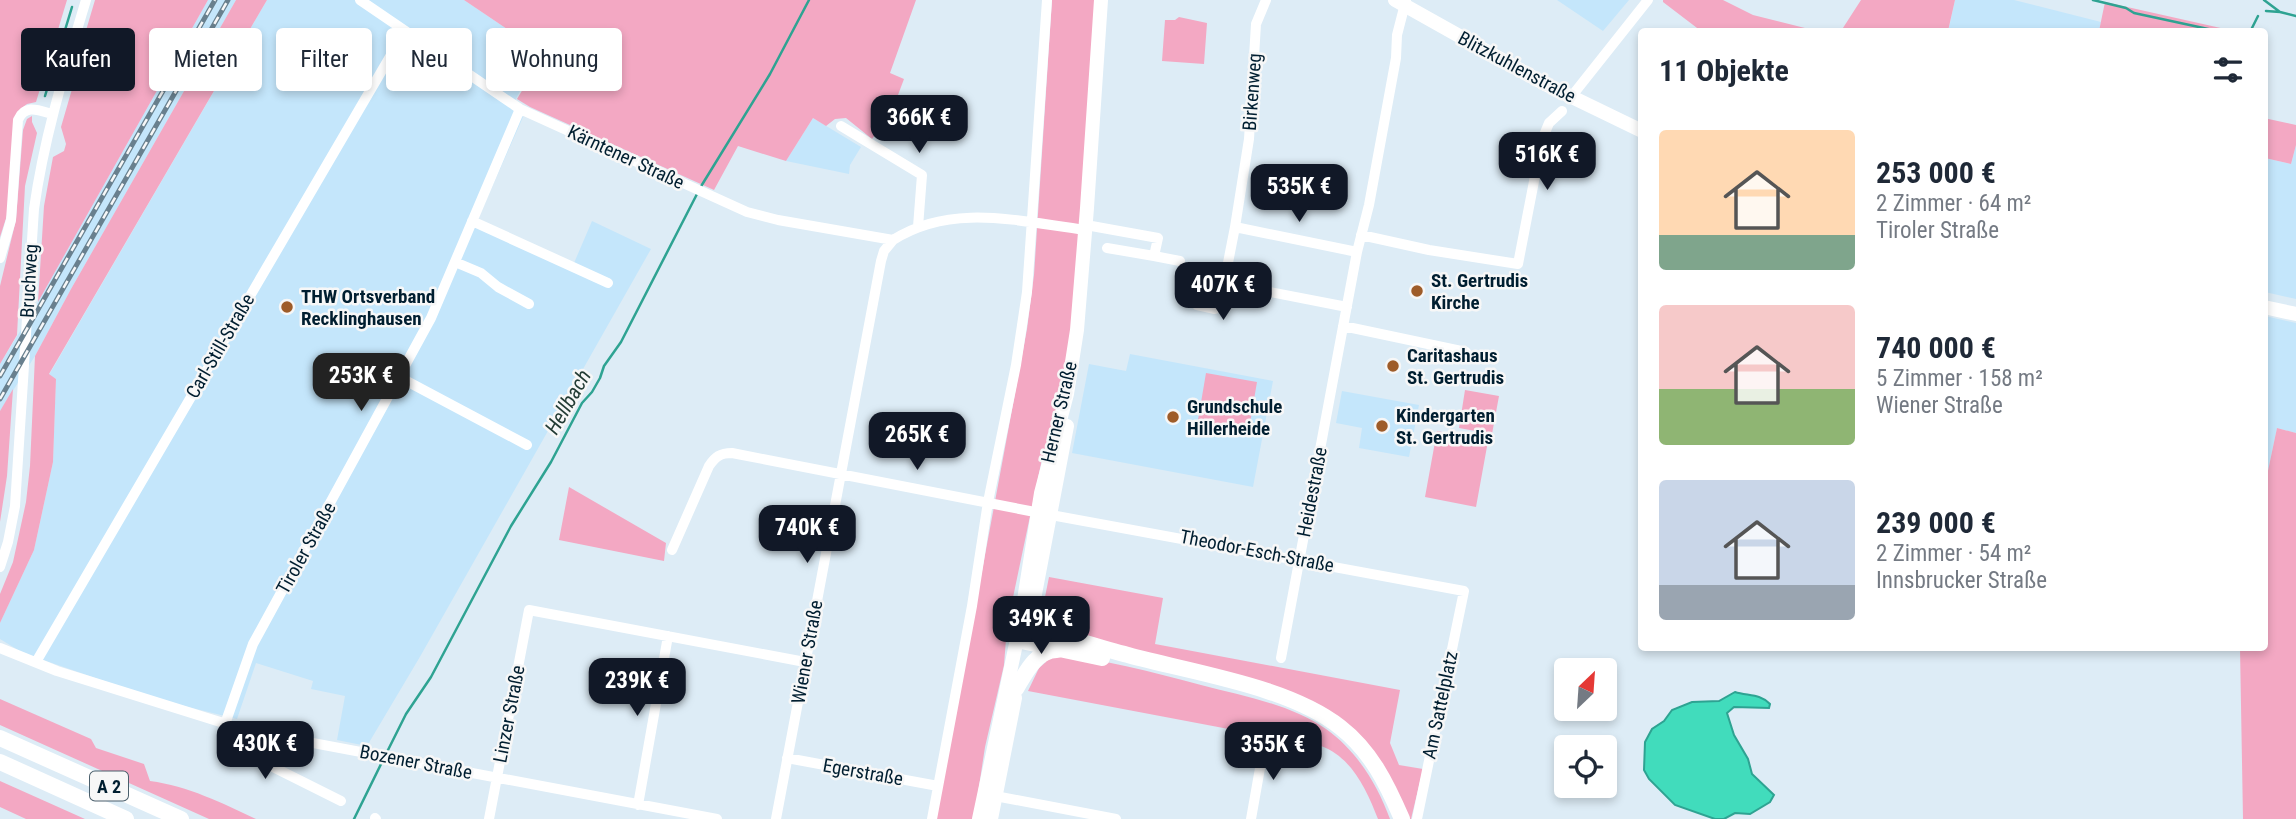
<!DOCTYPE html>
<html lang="de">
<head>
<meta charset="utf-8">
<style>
	body { margin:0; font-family:"Roboto Condensed",sans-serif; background:#f2f2f3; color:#1f2937; height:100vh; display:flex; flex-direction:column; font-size:26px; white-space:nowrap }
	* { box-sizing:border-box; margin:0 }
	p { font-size:23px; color:#747a83 }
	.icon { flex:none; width:38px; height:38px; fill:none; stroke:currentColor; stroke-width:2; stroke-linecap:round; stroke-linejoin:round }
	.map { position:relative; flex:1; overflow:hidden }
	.panel { position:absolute; left:1638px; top:28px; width:630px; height:623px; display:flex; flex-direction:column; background:#fff; border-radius:7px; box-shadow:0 4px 10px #0003 }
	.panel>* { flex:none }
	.top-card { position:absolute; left:21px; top:28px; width:665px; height:63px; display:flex; gap:14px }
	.needle { width:46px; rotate:25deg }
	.tools { position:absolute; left:1554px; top:658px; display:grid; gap:14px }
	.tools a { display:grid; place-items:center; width:63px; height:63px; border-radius:7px; background:#fff; box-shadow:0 4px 10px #0003; font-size:35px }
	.price { position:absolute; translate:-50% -60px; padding:0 16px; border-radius:14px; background:#111827; color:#fff; font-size:23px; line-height:46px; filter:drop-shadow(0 2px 4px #0008) }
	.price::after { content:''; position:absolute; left:50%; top:42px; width:21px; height:16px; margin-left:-10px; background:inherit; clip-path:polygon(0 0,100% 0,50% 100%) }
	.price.selected { background:#222; color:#fff }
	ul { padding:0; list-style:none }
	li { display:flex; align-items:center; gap:21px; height:175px; padding:0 21px }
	li span { display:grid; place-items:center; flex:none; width:196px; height:140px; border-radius:7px; color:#555 }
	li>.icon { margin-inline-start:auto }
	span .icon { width:84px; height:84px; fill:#fffc; stroke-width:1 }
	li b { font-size:30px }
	h2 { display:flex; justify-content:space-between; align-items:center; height:84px; padding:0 21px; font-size:30px }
	.chip { padding:0 24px; border-radius:7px; background:#fff; box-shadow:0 4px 10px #0003; font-size:24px; line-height:63px }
	.chip.selected { background:#111827; color:#fff }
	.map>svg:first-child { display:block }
</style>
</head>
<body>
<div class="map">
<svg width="2296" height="819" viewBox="0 0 2296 819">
	<rect width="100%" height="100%" fill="#ddecf6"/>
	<path fill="#c4e6fb" d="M208,0H236L71,289L35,356L0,411V364L38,302Z
		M267,0H464L544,54L520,91L511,109L523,117L478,219L574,263L592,221L651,249L421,655L367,746L337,740L345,696L311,689L313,681L256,663L237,719L180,705L113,684L23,653L0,639V623L34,550L53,462L56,379L49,375Z
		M1557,0H1629L1603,31Z
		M1955,0H2014L2101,22L2099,31L1948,32Z
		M813,118L861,147L850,165L849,174L786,161Z
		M2296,145V299L2265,292V158L2291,164Z
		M2265,316L2296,323V433L2277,428L2265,485Z
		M1130,354L1273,381L1253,487L1072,453L1089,364L1126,371Z
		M1342,391L1419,405L1409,457L1359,448L1362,428L1336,423Z"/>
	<path fill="#f3a8c3" d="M0,0H67L36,102L27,104L17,112L9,209L0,237Z
		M95,0H208L38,302L44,206L53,157L64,151L66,144L61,127L77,72L74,71Z
		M236,0H267L49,374L56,379L53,462L34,550L0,623V594L13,562L26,502L30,466L35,356L71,289Z
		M464,0H916L890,73L904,79L892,111L872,139L846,118L835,119L826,126L813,118L786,161L738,146L714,190L530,107L517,99L544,54Z
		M1052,0H1096L1073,328L1060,405L1042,459L1007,626L1004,665L985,747L974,819H936L1027,329L1034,275Z
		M1663,0H1723L1753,15L1817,31H1701L1663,2Z
		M1861,0H1955L1948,31H1841Z
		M2105,2L2234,31H2099Z
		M1179,17L1207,23L1204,64L1162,61L1165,20H1175Z
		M32,116V122L37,133L25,186L17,335L0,364V286L16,220L23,130L27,119Z
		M2264,118L2296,125V145L2291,164L2265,158Z
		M1206,373L1257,382L1248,435L1197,426Z
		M13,389L7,476L0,522V411Z
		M1465,390L1499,396L1492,434L1459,428Z
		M2277,428L2296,433V819H2243L2240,648H2264L2265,485Z
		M1437,431L1488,441L1476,507L1425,497Z
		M569,487L666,543L664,561L559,540Z
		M1049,577L1163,598L1155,644L1400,690L1390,743L1399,765L1423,769L1411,819H1409L1335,716L1044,626L1046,618L1044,602Z
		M1050,654C1102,658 1151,672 1201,685C1243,696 1290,704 1326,729C1357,751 1377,784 1390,819H1378C1367,791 1352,757 1321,746C1307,742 1291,741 1277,738L1278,732L1257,728L1255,734L1028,691L1039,668L1046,662L1042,657Z
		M0,699L91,739L96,748L144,764L150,781C188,786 222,803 256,819H209L0,725Z
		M0,781L85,819H26L0,807Z"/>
	<path fill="#41dcbc" stroke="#2ea392" stroke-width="2" d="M1735,692C1748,696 1761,694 1770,704L1769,708L1734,707L1727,713L1734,735L1748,759L1752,774L1774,795L1770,802L1750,814L1735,813L1724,819H1715L1675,805L1649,779L1644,770L1645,742L1652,729L1664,721L1672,710L1692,702L1719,701Z"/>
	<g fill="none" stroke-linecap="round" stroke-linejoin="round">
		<path stroke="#2ea392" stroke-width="2.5" d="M2093,0L2126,8L2134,13L2222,32
			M2264,0L2280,12L2296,16
			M2266,11L2280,12
			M2250,32L2258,16
			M45,96L72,7
			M700,188L770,74L809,0
			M387,752L406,714L431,677L511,526L551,462L582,403L592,392L600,378L604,366L621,342L697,194
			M354,819L384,758"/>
		<path stroke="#fff" stroke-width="10" d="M360,0L520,109L747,212L778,220L893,240C952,202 1021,222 1086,230
			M1571,97L1648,0
			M841,126L922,175L918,227
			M472,221L608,283
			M1086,225L1158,238L1154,256L1180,261
			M1235,227L1357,252
			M1361,235L1429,250L1518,264L1542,140L1549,123L1562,111
			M1107,248L1154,256
			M0,258L11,220L18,120C25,104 38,110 52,114
			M455,262L481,273L498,287L529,304
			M1224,283L1347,307
			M1197,305L1215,309L1220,282L1224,283L1235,227L1249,139L1256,24L1266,0
			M1343,326L1466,352
			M399,377L527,445
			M672,550L709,466C715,457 720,453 732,453L1035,512L1464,591L1417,819
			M0,567L8,542L15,506L34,209C44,137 65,70 86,0
			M0,648L57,671L249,731L717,819
			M1281,658L1357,252L1369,205L1396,58L1397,35L1406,0
			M36,662L405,31
			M787,758L938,786
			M990,795L1116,819
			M341,801L257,759L232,740L225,724L253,644L431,318L520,109
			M638,805L668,636
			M375,818L376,819
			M489,819L529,610L805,662
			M776,819L881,261L884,251L893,240
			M932,819L972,606L988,502L1016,365L1027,292L1047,0
			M1251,819L1265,740"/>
		<path stroke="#fff" stroke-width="14" d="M1395,0L1545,84L1642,131
			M2264,307L2296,314
			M1027,636L1067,426
			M979,819L1020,625L1041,493L1067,394L1077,330L1087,208L1101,0
			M991,819L1015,698"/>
		<path stroke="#fff" stroke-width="16" d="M1020,625C1057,633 1092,646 1128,655C1193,673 1288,686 1340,727C1371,751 1387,784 1402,819
			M1017,640L1102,658
			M1016,689C1025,674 1036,650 1057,650
			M0,738L181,819
			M0,762L126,819"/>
		<g stroke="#69808e" stroke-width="5">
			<path id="rail" d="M0,376L215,0
				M0,399L228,0"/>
		</g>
		<use href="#rail" stroke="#f7f7f7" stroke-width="2.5" stroke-dasharray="8" stroke-linecap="butt"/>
	</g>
	<g fill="#9e5c29" stroke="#f7f7f7" stroke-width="2.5">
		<circle cx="1417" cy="291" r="7"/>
		<circle cx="287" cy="307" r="7"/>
		<circle cx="1393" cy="366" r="7"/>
		<circle cx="1173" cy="417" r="7"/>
		<circle cx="1382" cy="426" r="7"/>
	</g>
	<g text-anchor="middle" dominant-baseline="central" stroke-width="5" stroke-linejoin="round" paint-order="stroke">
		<rect fill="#f7f7f7" stroke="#4a5f6c" stroke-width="2" x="90" y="771.5" width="38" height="29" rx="5"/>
		<g font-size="18" font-weight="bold" fill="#001e30">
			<text x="109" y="786">A 2</text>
		</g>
		<g font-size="19" fill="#001e30" stroke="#f7f7f7">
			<text transform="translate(1517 67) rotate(28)">Blitzkuhlenstraße</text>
			<text transform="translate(1252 92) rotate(-86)">Birkenweg</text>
			<text transform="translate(626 157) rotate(25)">Kärntener Straße</text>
			<text transform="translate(29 281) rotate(-87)">Bruchweg</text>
			<text transform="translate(220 346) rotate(-60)">Carl-Still-Straße</text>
			<text transform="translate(1059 412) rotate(-77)">Herner Straße</text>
			<text transform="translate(1312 492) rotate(-79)">Heidestraße</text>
			<text transform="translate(306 548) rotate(-61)">Tiroler Straße</text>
			<text transform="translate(1257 551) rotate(11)">Theodor-Esch-Straße</text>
			<text transform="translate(807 652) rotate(-80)">Wiener Straße</text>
			<text transform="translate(1440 705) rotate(-78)">Am Sattelplatz</text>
			<text transform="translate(509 714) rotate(-79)">Linzer Straße</text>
			<text transform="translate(416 762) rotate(11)">Bozener Straße</text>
			<text transform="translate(863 772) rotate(10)">Egerstraße</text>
		</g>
		<g font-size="19" font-weight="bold" fill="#001e30" stroke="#f7f7f7" text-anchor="start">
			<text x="1431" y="280">St. Gertrudis<tspan x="1431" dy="22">Kirche</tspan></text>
			<text x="301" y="296">THW Ortsverband<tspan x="301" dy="22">Recklinghausen</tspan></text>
			<text x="1407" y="355">Caritashaus<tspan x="1407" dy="22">St. Gertrudis</tspan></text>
			<text x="1187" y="406">Grundschule<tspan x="1187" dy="22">Hillerheide</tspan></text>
			<text x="1396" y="415">Kindergarten<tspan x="1396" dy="22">St. Gertrudis</tspan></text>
		</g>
		<g font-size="21" font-style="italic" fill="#233c35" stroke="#f7f7f7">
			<text transform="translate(568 402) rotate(-60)">Hellbach</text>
		</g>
	</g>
</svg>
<div class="tools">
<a><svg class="needle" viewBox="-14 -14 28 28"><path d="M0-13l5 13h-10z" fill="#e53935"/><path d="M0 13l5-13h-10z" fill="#747a83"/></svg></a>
<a><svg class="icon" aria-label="locate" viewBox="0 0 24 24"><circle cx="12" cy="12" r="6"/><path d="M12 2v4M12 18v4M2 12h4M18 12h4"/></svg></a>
</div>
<b class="price" style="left:919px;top:155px">366K €</b>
<b class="price" style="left:1547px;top:192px">516K €</b>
<b class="price" style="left:1299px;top:224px">535K €</b>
<b class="price" style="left:1223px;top:322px">407K €</b>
<b class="price selected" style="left:361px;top:413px">253K €</b>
<b class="price" style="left:917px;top:472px">265K €</b>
<b class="price" style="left:807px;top:565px">740K €</b>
<b class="price" style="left:1041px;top:656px">349K €</b>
<b class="price" style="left:637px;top:718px">239K €</b>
<b class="price" style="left:265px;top:781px">430K €</b>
<b class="price" style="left:1273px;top:782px">355K €</b>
<div class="top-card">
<a class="chip selected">Kaufen</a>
<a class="chip">Mieten</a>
<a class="chip">Filter</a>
<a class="chip">Neu</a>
<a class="chip">Wohnung</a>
</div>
<section class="panel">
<h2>11 Objekte<svg class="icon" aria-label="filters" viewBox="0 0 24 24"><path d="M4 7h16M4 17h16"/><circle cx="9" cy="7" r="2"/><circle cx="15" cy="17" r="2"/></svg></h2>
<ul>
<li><span style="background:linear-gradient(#ffd9b3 75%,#7fa58c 0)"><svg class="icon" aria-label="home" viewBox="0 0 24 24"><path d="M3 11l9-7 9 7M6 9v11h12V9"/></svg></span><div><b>253 000 €</b><p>2 Zimmer · 64 m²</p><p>Tiroler Straße</p></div></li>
<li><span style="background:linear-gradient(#f6c9c9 60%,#8fb573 0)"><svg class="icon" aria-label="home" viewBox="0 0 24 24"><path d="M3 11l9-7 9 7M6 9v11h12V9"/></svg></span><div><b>740 000 €</b><p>5 Zimmer · 158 m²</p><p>Wiener Straße</p></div></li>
<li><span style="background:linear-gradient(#c9d6e8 75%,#9aa5b1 0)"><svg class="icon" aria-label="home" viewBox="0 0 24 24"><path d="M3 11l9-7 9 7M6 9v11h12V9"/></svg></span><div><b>239 000 €</b><p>2 Zimmer · 54 m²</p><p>Innsbrucker Straße</p></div></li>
</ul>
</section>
</div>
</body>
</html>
